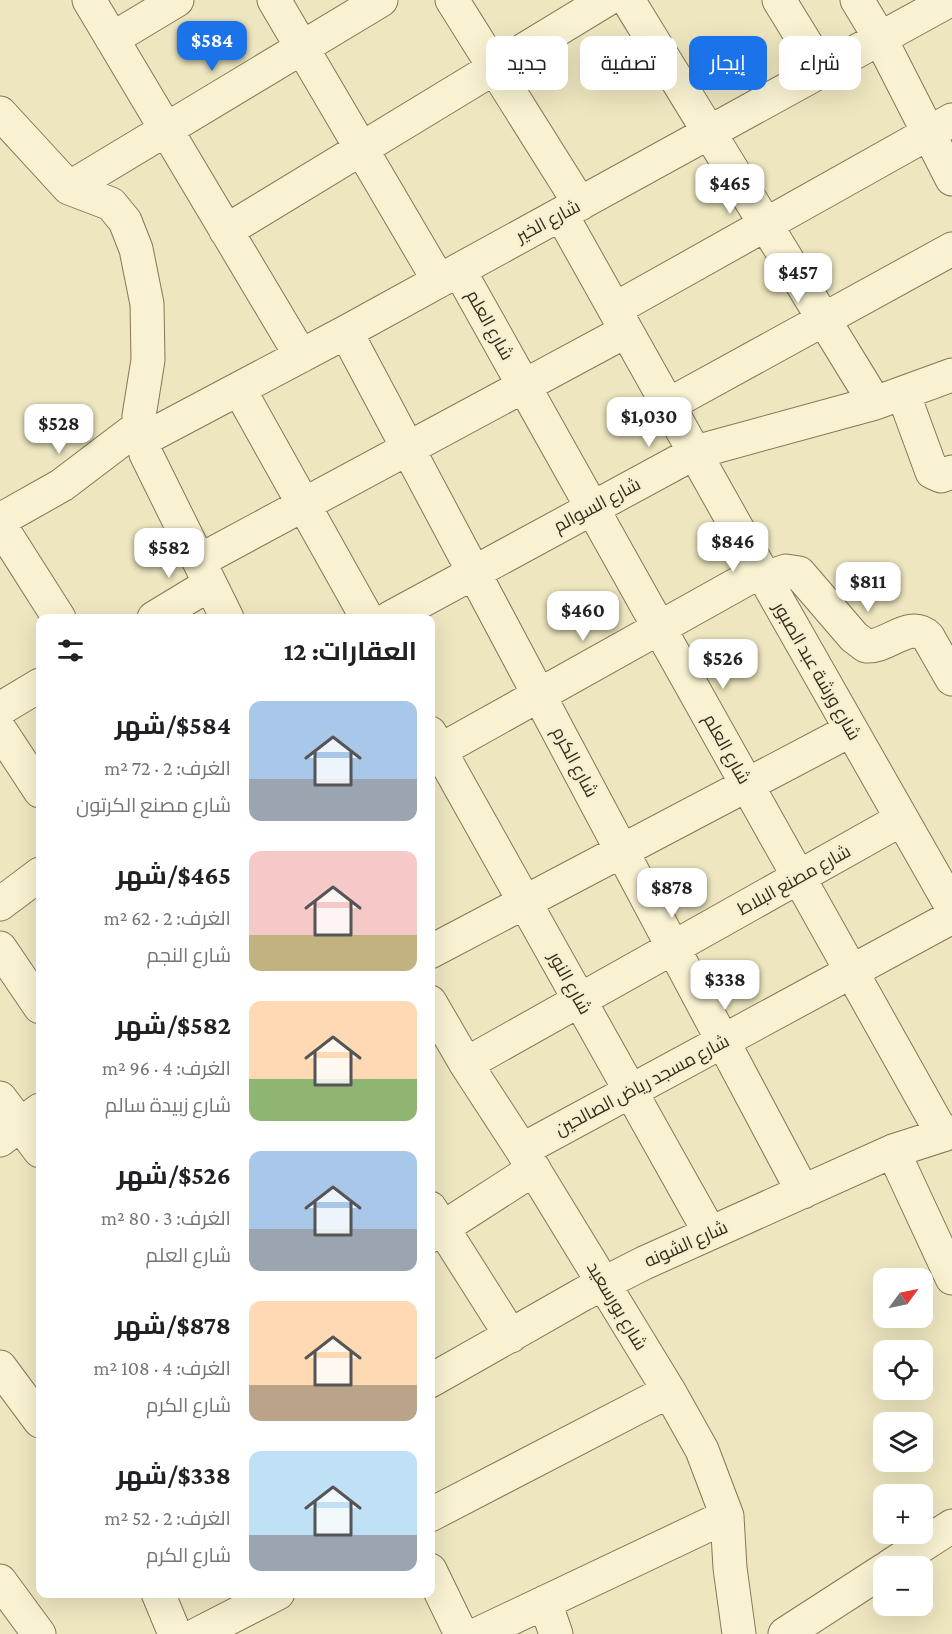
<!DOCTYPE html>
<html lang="ar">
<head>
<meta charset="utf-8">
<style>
	body { margin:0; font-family:"Crimson Pro",Cairo,serif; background:#f6f6f6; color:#202124; direction:rtl; height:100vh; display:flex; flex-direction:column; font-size:22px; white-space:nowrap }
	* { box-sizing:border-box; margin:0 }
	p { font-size:20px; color:#757577 }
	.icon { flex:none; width:33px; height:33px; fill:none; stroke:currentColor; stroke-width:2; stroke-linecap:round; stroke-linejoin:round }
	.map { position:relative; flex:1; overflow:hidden; direction:ltr }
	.panel { position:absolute; left:36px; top:614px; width:399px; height:984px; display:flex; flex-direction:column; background:#fff; border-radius:12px; box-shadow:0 6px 24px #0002; direction:rtl }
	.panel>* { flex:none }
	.guide { position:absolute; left:453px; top:36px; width:408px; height:54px; direction:rtl; display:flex; gap:12px }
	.needle { width:39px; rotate:57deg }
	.tools { position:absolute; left:873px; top:1268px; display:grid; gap:12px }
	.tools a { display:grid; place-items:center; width:60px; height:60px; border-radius:12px; background:#fff; box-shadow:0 6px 24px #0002; font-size:30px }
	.price { position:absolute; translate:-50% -51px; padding:0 14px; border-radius:12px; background:#fff; color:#222; font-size:20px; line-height:39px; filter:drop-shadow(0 2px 3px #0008) }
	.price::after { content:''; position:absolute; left:50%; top:36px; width:18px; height:14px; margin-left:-9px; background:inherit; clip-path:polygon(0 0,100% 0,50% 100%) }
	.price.active { background:#1a73e8; color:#fff }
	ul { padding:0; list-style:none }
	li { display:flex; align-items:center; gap:18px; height:150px; padding:0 18px }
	li span { display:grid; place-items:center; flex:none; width:168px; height:120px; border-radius:12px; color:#555 }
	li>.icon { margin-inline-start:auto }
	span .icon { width:72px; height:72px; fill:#fffc; stroke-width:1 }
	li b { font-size:26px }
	h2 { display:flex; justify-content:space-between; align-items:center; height:72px; padding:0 18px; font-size:26px }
	.tag { padding:0 21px; border-radius:12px; background:#fff; box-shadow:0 6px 24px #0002; font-size:21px; line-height:54px }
	.tag.active { background:#1a73e8; color:#fff }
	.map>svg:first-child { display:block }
</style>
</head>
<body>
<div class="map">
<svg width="952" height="1634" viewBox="0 0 952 1634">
	<rect width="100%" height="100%" fill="#ede6bf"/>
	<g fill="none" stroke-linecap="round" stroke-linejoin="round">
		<g stroke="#867658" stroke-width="35">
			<path id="minor" d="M89,0L301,356
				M274,0L439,281
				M452,0L580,204
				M628,0L875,403
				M779,0L822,70
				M857,0L880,38L952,179
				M112,39L177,0
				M0,113L69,188L111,204L125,221L136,249L147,304L148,360L139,416L146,454L227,618
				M69,188L381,0
				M561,214L761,571L952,907
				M226,231L606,0
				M459,270L943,1135
				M615,309L952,120
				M346,332L803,1192
				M239,389L367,618
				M903,393L932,472L941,476L952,472
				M668,405L952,249
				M144,439L346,332L950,0
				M0,520L62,485L141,425
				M0,525L59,618
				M199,561L626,331
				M765,578L786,571L799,573L854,637L866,646C887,648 910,619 928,637L952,679
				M154,618L210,584
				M390,618L696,452L875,403L952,375
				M0,709L40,685
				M0,730L40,791
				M430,733L710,1233
				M430,756L761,571
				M0,904L40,874
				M0,948L40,1007
				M430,952L851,730
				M430,1002L466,1064L522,1150L669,1391L702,1450L727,1516L730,1568L739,1634
				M466,1064L902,819
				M0,1098L40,1151
				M0,1140L40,1110
				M522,1150L952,917
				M893,1151L952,1278
				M430,1208L511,1336
				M430,1236L534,1169
				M0,1367L40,1421
				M430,1381L583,1294L644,1263L893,1151L952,1132
				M430,1515L669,1391
				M890,1566L952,1526
				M430,1570L461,1634
				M0,1581L39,1634
				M158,1593L175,1634
				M545,1602L556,1634
				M198,1634L278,1593
				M478,1634L727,1516
				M785,1634L884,1570"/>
		</g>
		<use href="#minor" stroke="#f8f2d2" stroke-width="33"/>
	</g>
	<g text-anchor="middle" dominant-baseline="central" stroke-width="4.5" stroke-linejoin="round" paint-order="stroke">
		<g font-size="18" fill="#352c1c" stroke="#f5efcf">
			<text transform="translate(548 221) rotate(-28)">شارع الخير</text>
			<text transform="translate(490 325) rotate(61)">شارع العلم</text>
			<text transform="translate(597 505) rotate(-28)">شارع السوالم</text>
			<text transform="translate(817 671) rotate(60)">شارع ورشة عبد الصبور</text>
			<text transform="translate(727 749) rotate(61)">شارع العلم</text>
			<text transform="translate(575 762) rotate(62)">شارع الكرم</text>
			<text transform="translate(794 880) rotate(-29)">شارع مصنع البلاط</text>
			<text transform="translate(570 983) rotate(61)">شارع النور</text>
			<text transform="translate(642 1085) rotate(-28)">شارع مسجد رياض الصالحين</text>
			<text transform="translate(686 1244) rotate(-24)">شارع الشونه</text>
			<text transform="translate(617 1306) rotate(59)">شارع بورسعيد</text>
		</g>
	</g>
</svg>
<div class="tools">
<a><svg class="needle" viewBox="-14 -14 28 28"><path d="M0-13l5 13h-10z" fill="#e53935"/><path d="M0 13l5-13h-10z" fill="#757577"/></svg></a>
<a><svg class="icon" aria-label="locate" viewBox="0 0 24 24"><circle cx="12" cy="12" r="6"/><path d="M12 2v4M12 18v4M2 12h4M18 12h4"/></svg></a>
<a><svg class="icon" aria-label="layers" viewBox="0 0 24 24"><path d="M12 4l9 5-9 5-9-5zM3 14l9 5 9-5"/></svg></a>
<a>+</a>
<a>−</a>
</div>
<b class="price active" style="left:212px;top:72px">$584</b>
<b class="price" style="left:730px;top:215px">$465</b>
<b class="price" style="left:798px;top:304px">$457</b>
<b class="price" style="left:649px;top:448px">$1,030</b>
<b class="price" style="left:59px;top:455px">$528</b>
<b class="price" style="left:733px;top:573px">$846</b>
<b class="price" style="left:169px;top:579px">$582</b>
<b class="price" style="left:868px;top:613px">$811</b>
<b class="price" style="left:583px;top:642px">$460</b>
<b class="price" style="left:723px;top:690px">$526</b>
<b class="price" style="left:672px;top:919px">$878</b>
<b class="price" style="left:725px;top:1011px">$338</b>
<div class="guide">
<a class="tag">شراء</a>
<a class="tag active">إيجار</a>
<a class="tag">تصفية</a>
<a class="tag">جديد</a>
</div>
<section class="panel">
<h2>العقارات: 12<svg class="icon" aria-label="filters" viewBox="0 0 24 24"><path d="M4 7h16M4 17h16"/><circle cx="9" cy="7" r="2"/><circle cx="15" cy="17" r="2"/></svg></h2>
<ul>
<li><span style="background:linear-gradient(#a9c7e8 65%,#9aa5b1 0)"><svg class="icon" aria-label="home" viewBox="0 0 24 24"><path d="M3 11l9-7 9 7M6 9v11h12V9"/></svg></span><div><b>$584/شهر</b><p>الغرف: 2 · 72 m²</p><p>شارع مصنع الكرتون</p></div></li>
<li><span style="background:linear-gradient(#f6c9c9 70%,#c2b280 0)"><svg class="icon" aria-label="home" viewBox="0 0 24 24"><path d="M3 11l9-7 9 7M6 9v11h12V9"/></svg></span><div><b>$465/شهر</b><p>الغرف: 2 · 62 m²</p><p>شارع النجم</p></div></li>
<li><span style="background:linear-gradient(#ffd9b3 65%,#8fb573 0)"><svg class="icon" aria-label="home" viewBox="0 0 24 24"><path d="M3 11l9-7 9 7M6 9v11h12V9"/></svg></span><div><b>$582/شهر</b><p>الغرف: 4 · 96 m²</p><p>شارع زبيدة سالم</p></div></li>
<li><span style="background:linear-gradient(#a9c7e8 65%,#9aa5b1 0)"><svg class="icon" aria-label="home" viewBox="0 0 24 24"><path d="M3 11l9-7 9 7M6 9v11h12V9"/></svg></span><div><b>$526/شهر</b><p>الغرف: 3 · 80 m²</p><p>شارع العلم</p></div></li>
<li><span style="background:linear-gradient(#ffd9b3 70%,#b9a48a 0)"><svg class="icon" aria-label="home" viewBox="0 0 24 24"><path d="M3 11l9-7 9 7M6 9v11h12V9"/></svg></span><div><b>$878/شهر</b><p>الغرف: 4 · 108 m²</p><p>شارع الكرم</p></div></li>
<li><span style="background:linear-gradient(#bfe0f5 70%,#9aa5b1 0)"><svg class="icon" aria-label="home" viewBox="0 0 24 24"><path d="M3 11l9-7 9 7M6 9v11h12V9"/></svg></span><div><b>$338/شهر</b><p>الغرف: 2 · 52 m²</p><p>شارع الكرم</p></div></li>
</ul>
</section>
</div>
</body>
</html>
